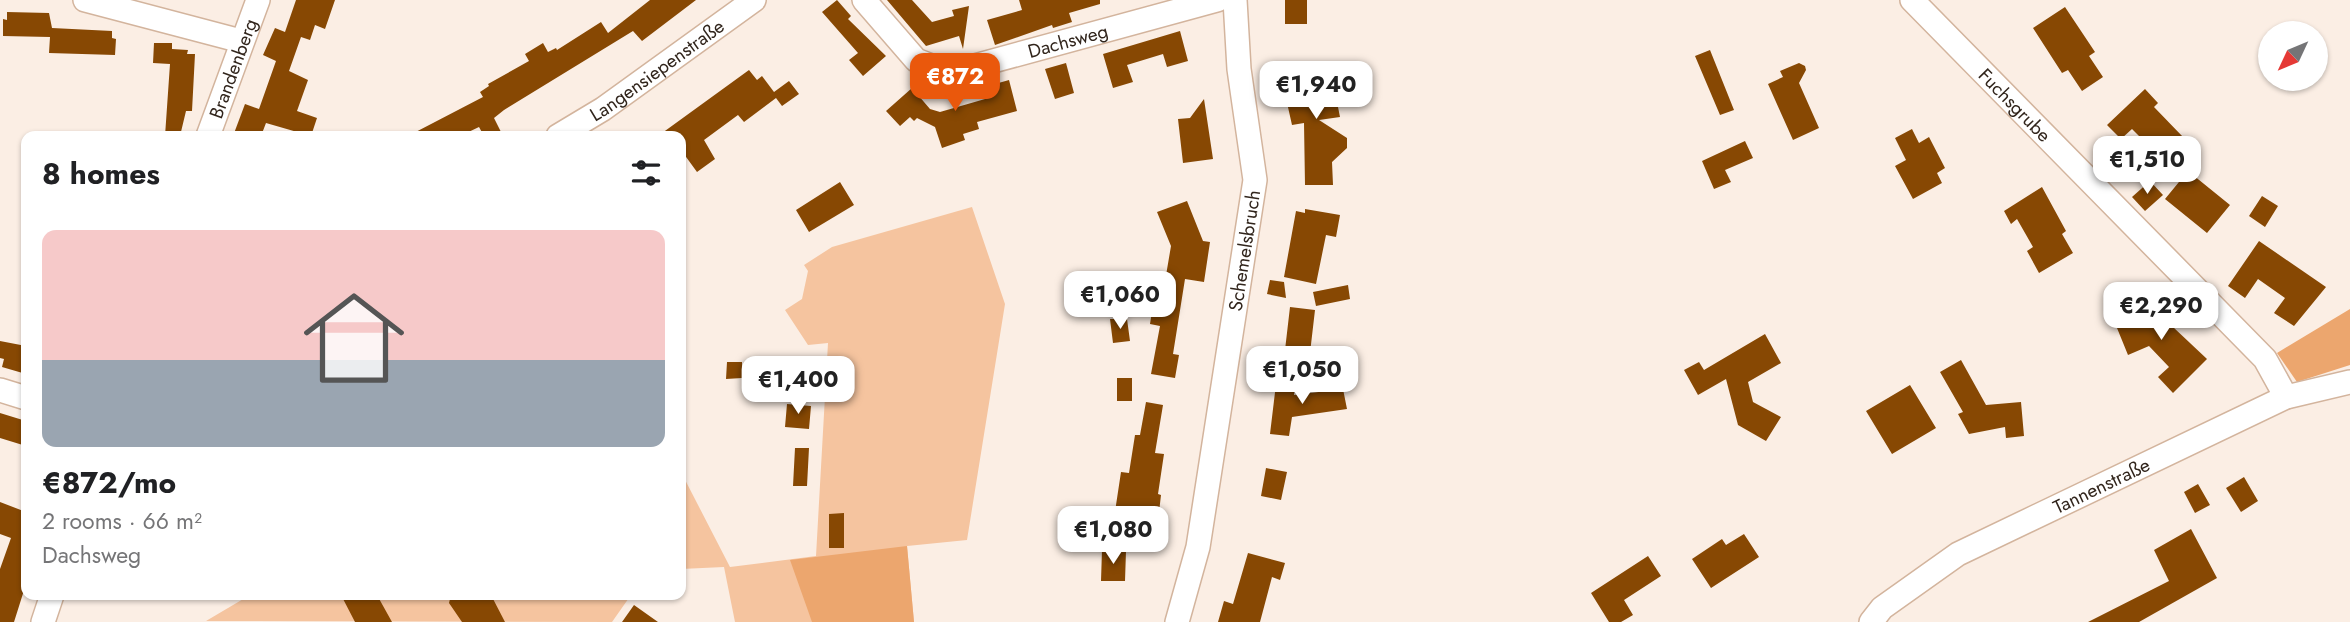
<!DOCTYPE html>
<html lang="en">
<head>
<meta charset="utf-8">
<style>
	body { margin:0; font-family:Jost,sans-serif; background:#f2f2f2; color:#202124; height:100vh; display:flex; flex-direction:column; font-size:26px; white-space:nowrap }
	* { box-sizing:border-box; margin:0 }
	p { font-size:23px; color:#757577 }
	.icon { flex:none; width:38px; height:38px; fill:none; stroke:currentColor; stroke-width:2; stroke-linecap:round; stroke-linejoin:round }
	.map { position:relative; flex:1; overflow:hidden }
	.details { position:absolute; left:21px; top:131px; width:665px; height:469px; display:flex; flex-direction:column; background:#fff; border-radius:14px; box-shadow:0 2px 5px #0004 }
	.details>* { flex:none }
	.needle { width:46px; rotate:226deg }
	.buttons { position:absolute; left:2258px; top:21px; display:grid; gap:14px }
	.buttons a { display:grid; place-items:center; width:70px; height:70px; border-radius:50%; background:#fff; box-shadow:0 2px 5px #0004; font-size:35px }
	.price { position:absolute; translate:-50% -60px; padding:0 16px; border-radius:14px; background:#fff; color:#222; font-size:23px; line-height:46px; filter:drop-shadow(0 2px 4px #0008) }
	.price::after { content:''; position:absolute; left:50%; top:42px; width:21px; height:16px; margin-left:-10px; background:inherit; clip-path:polygon(0 0,100% 0,50% 100%) }
	.price.on { background:#ea580c; color:#fff }
	ul { padding:0; list-style:none }
	li { display:grid; align-content:center; gap:14px; height:371px; padding:0 21px }
	li+li { border-top:2px solid #e0e0e0 }
	li span { display:grid; place-items:center; height:217px; border-radius:14px; color:#555 }
	li>.icon { margin-inline-start:auto }
	span .icon { width:126px; height:126px; fill:#fffc; stroke-width:1 }
	li b { font-size:30px }
	h2 { display:flex; justify-content:space-between; align-items:center; height:84px; padding:0 21px; font-size:30px }
	.map>svg:first-child { display:block }
</style>
</head>
<body>
<div class="map">
<svg width="2350" height="622" viewBox="0 0 2350 622">
	<rect width="100%" height="100%" fill="#fbeee4"/>
	<path fill="#f5c49f" d="M972,207L1005,304L967,540L907,546L914,622H735L724,567L681,569V472L730,567L816,556L828,343L808,345L785,310L802,299L808,271L804,265L832,247Z
		M250,595H631L612,622L206,621Z"/>
	<path fill="#eca66e" d="M2350,309V365L2297,382L2277,353Z
		M907,546L914,622H812L790,560Z"/>
	<path fill="#874803" d="M296,0H335L325,29L315,25L310,40L301,37L289,71L308,80L297,111L317,118L311,136L266,123L261,136H233L245,104L259,109L276,61L263,55L275,28L285,32Z
		M650,0H696L642,41L633,31L504,110L494,118L503,136H484L479,127L460,136H408L483,97L480,92L489,86L488,84L529,61L525,54L543,43L548,52L556,48L557,50L601,22L608,33Z
		M837,0L851,16L848,19L886,56L863,76L849,60L858,53L822,12Z
		M887,0H912L932,22L954,16L952,10L969,6L963,49L959,36L926,46Z
		M1019,0H1100V4L1069,13L1072,22L1053,28L1052,25L995,45L987,20L1022,10Z
		M1285,0H1307V24H1285Z
		M2065,7L2095,52L2089,56L2103,77L2082,91L2068,70L2062,73L2033,28Z
		M7,12L49,13L52,28L112,31V38L116,39L115,55L49,53L50,37L3,36V19L7,20Z
		M1180,31L1188,61L1167,67L1163,54L1127,65L1133,82L1113,88L1103,54Z
		M154,43H172V49L188,50L187,54H195L192,111H186L180,136H165L170,64L153,63Z
		M1710,50L1734,110L1720,115L1695,56Z
		M1066,63L1074,93L1055,99L1045,69Z
		M1799,63L1805,66L1806,70L1799,83L1819,128L1793,140L1768,84L1783,77L1780,71Z
		M1330,67L1340,117L1319,120L1347,138V148L1332,162L1333,185H1305L1304,123L1292,125L1281,76Z
		M749,70L757,80L762,76L774,92L789,81L799,94L782,106L776,98L744,122L738,115L704,140L715,159L697,172L681,150V136H658Z
		M1009,80L1017,111L977,122L979,129L963,134L965,140L942,148L935,127L917,118L914,121L910,117L900,126L886,111L912,88L930,109L940,112L992,97L988,86Z
		M2145,89L2158,103L2154,107L2183,137L2162,159L2132,129L2121,139L2107,125Z
		M1204,99L1213,159L1183,163L1178,119L1190,118Z
		M1912,129L1919,143L1929,137L1945,168L1937,173L1942,183L1913,199L1895,166L1906,160L1895,138Z
		M1745,141L1753,158L1725,170L1731,182L1714,189L1702,161Z
		M2188,171L2230,205L2207,233L2165,199Z
		M2150,181L2163,195L2145,211L2132,197Z
		M840,182L854,205L809,232L796,210Z
		M2042,187L2066,231L2062,234L2073,253L2039,273L2027,251L2033,247L2017,219L2011,224L2004,211Z
		M2262,196L2278,206L2265,227L2249,216Z
		M1187,201L1203,241L1210,242L1204,282L1185,279L1173,354L1179,355L1175,378L1151,374L1160,326L1150,324L1155,292L1163,293L1171,246L1157,212Z
		M1305,209L1340,215L1336,237L1326,235L1316,284L1284,277L1296,211L1305,213Z
		M2259,241L2326,287L2294,326L2274,313L2285,298L2258,279L2245,298L2228,286Z
		M1270,280L1284,282L1286,298L1267,294Z
		M1348,285L1350,299L1316,306L1313,292Z
		M2153,291L2173,327L2207,359L2173,393L2158,377L2169,367L2149,346L2128,355L2117,328L2143,314L2137,302Z
		M1290,307L1315,310L1310,353L1285,350Z
		M1110,319H1127L1130,341L1113,343Z
		M1765,334L1781,363L1748,382L1753,402L1781,417L1766,441L1738,425L1726,379L1698,395L1684,370L1699,362L1704,370Z
		M0,341L26,346V374L2,367L4,359L0,358Z
		M1961,360L1986,405L2021,402L2024,436L2006,438L2005,427L1969,434L1958,414L1963,412L1940,372Z
		M727,362H742V378L726,379Z
		M1117,378H1132V401H1117Z
		M1276,384L1295,386L1294,395L1343,389L1347,409L1292,417L1289,436L1270,434Z
		M1910,385L1936,428L1892,454L1866,411Z
		M1146,402L1163,405L1155,453L1164,454L1158,494L1161,495L1158,521L1113,525L1121,472L1129,473L1135,435H1140Z
		M787,404L811,406L809,429L785,427Z
		M0,413L26,421V446L0,438Z
		M795,448H809L807,486H793Z
		M1266,468L1287,472L1281,500L1261,496Z
		M2244,477L2258,501L2241,512L2226,488Z
		M2198,484L2210,505L2195,513L2184,492Z
		M0,502L26,512V584L14,622H0V569L11,538L0,534Z
		M844,513V548H829V514Z
		M2191,529L2217,578L2139,622H2088L2169,581L2154,550Z
		M1146,530L1166,531L1165,546H1146Z
		M1744,534L1759,557L1711,588L1692,559L1722,539L1726,545Z
		M1102,550L1126,551L1125,581H1101Z
		M1248,553L1285,563L1280,580L1272,577L1260,622H1218L1224,601L1233,604Z
		M1648,556L1661,576L1624,600L1633,615L1621,622H1609L1591,593Z
		M341,595H377L392,622H355Z
		M451,595H491L505,622H462L449,603Z
		M634,605L658,622H622Z"/>
	<g fill="none" stroke-linecap="round" stroke-linejoin="round">
		<g stroke="#d3b49d" stroke-width="26">
			<g id="minor">
				<path d="M85,0L241,41"/>
				<path id="s1" d="M864,0L916,60L949,73L1217,0"/>
				<path id="s2" d="M1912,0L2265,359L2286,397"/>
				<path id="s3" d="M208,136L258,0"/>
				<path id="s4" d="M558,136L603,109L754,0"/>
				<path d="M0,390L26,398"/>
				<path d="M43,622L52,595"/>
				<path id="s5" d="M1177,622L1198,547L1255,180L1239,69L1235,0"/>
				<path id="s6" d="M1871,622L1882,608L1958,554L2286,397L2350,382"/>
			</g>
		</g>
		<use href="#minor" stroke="#fff" stroke-width="23"/>
	</g>
	<g text-anchor="middle" dominant-baseline="central" stroke-width="7" stroke-linejoin="round" paint-order="stroke">
		<g font-size="19" fill="#31251c" stroke="#fff">
			<text stroke="none"><textPath href="#s1" startOffset="238">Dachsweg</textPath></text>
			<text stroke="none"><textPath href="#s3" startOffset="72">Brandenberg</textPath></text>
			<text stroke="none"><textPath href="#s4" startOffset="119">Langensiepenstraße</textPath></text>
			<text stroke="none"><textPath href="#s2" startOffset="147">Fuchsgrube</textPath></text>
			<text stroke="none"><textPath href="#s5" startOffset="378">Schemelsbruch</textPath></text>
			<text stroke="none"><textPath href="#s6" startOffset="270">Tannenstraße</textPath></text>
		</g>
	</g>
</svg>
<div class="buttons">
<a><svg class="needle" viewBox="-14 -14 28 28"><path d="M0-13l5 13h-10z" fill="#e53935"/><path d="M0 13l5-13h-10z" fill="#757577"/></svg></a>
</div>
<b class="price on" style="left:955px;top:113px">€872</b>
<b class="price" style="left:1316px;top:121px">€1,940</b>
<b class="price" style="left:2147px;top:196px">€1,510</b>
<b class="price" style="left:1120px;top:331px">€1,060</b>
<b class="price" style="left:2161px;top:342px">€2,290</b>
<b class="price" style="left:1302px;top:406px">€1,050</b>
<b class="price" style="left:798px;top:416px">€1,400</b>
<b class="price" style="left:1113px;top:566px">€1,080</b>
<section class="details">
<h2>8 homes<svg class="icon" aria-label="filters" viewBox="0 0 24 24"><path d="M4 7h16M4 17h16"/><circle cx="9" cy="7" r="2"/><circle cx="15" cy="17" r="2"/></svg></h2>
<ul>
<li><span style="background:linear-gradient(#f6c9c9 60%,#9aa5b1 0)"><svg class="icon" aria-label="home" viewBox="0 0 24 24"><path d="M3 11l9-7 9 7M6 9v11h12V9"/></svg></span><div><b>€872/mo</b><p>2 rooms · 66 m²</p><p>Dachsweg</p></div></li>
</ul>
</section>
</div>
</body>
</html>
